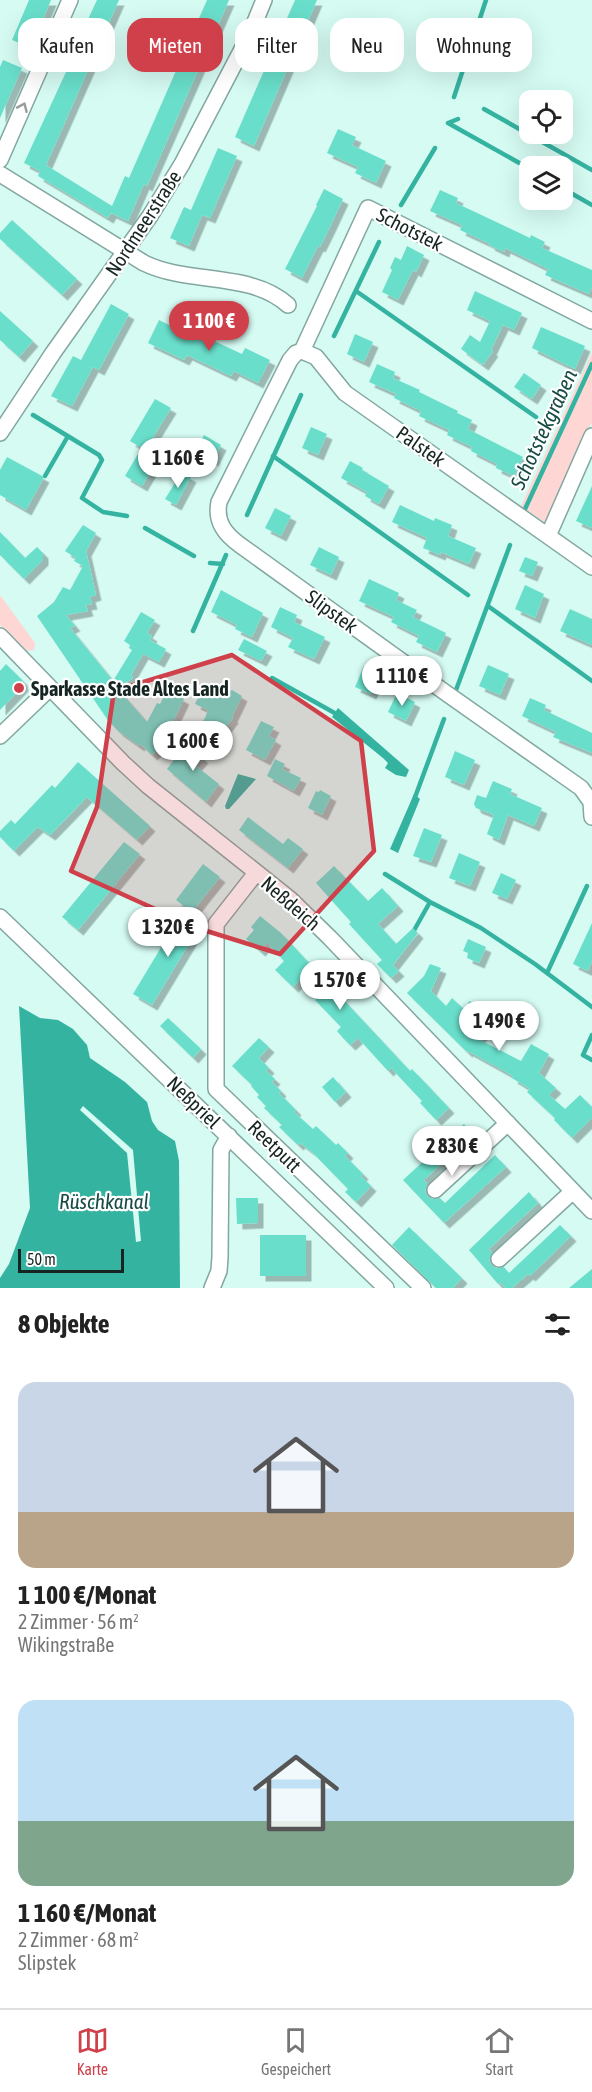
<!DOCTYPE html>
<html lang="de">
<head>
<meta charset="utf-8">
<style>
	body { margin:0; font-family:"Asap Condensed",sans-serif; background:#f2f2f2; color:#222; height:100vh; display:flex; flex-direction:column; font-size:22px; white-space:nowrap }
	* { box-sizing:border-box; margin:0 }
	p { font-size:20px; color:#767676 }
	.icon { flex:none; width:33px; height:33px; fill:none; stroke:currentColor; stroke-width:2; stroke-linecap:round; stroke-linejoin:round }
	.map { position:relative; height:1288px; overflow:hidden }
	.drawer { display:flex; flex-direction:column; background:#fff; flex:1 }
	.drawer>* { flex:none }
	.top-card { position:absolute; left:18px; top:18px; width:556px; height:54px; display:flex; gap:12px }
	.fabs { position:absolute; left:519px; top:90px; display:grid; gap:12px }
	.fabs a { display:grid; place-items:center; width:54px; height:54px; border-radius:12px; background:#fff; box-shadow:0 6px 24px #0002; font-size:30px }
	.scale { position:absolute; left:18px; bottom:15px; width:106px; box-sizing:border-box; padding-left:6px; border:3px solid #172522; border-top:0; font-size:16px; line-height:21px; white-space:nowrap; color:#172522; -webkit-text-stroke:4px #fefffe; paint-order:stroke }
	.price { position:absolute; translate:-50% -51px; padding:0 14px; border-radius:21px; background:#fff; color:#222; font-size:20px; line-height:39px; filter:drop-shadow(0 2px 3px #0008) }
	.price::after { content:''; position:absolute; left:50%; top:36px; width:18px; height:14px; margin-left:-9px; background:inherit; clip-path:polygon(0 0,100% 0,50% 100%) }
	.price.on { background:#d0404b; color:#fff }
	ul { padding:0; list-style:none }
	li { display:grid; align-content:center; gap:12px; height:318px; padding:0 18px }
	li span { display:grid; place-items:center; height:186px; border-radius:18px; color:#555 }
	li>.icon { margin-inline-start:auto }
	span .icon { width:108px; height:108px; fill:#fffc; stroke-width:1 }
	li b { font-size:26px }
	h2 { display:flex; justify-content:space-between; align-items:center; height:72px; padding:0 18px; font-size:26px }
	.pill { padding:0 21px; border-radius:18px; background:#fff; box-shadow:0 6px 24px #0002; font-size:21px; line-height:54px }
	.pill.on { background:#d0404b; color:#fff }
	.menu { display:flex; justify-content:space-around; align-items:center; height:84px; border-top:2px solid #e0e0e0; background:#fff; font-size:16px; color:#767676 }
	.menu a { display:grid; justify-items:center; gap:3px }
	.menu .on { color:#d0404b }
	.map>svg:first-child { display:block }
</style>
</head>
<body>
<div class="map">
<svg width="592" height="1288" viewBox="0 0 592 1288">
	<defs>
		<filter id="shadow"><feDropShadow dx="5.5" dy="5.5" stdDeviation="0" flood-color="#0004"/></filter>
	</defs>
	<rect width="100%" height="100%" fill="#d5fbf3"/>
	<path fill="#fed7d5" d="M592,353V422L546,523L521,506Z
		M0,595L35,643L34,650L27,651L0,625Z"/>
	<path fill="#35b3a1" d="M338,708L409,770L406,777L396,775L385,768L388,763L383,758L332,717Z
		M238,774L256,779L229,809H226L225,806Z
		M414,794L420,799L398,853L390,849Z
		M19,1006L40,1018L58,1020L73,1029L87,1045L90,1058L125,1082L147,1102L152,1121L158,1130L175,1141L179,1161L180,1288H0V1278L9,1264L30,1208Z"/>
	<path fill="#d5fbf3" d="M83,1106L133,1150L141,1241L136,1242L127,1153L80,1110Z"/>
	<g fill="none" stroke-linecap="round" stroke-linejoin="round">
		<path stroke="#35b3a1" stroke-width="4.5" d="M454,97L486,0
			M484,109L592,170
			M448,123L530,169
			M448,123L458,119
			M562,188L592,205
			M401,205L435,148
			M356,291L536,417
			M334,336L379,242
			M33,415L99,455L102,460L82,498L103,512L127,516
			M273,456L468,595
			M45,476L68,436
			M525,509L592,364
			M247,515L301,395
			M145,528L194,556
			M210,563L223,564
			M488,606L592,681
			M193,631L226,555
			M272,678L340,716
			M456,690L510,545
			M414,800L444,719
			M385,874L430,902L481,928L535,964L592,1007
			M412,934L430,902
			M547,973L587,886
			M592,1035L583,1055L592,1060"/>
	</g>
	<path fill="#69dfcb" filter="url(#shadow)" d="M29,0H51L31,48L12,40Z
		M97,0H119L46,165L112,206L125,176L129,178L207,0H229L147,186L144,184L128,221L111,213L108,218L38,176L40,171L24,163L78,46L76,45Z
		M295,0H317L254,146L235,137Z
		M3,60L22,68L0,118V67Z
		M338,129L356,137L352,145L386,161L376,183L355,173L358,167L327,153Z
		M218,148L237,156L210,218L202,215L189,246L170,238L184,207L191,210Z
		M324,189L343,199L328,231L320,247L318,246L302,278L285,269L317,206L316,205Z
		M440,190L458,198L456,203L530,238L531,235L545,242L542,248L592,270V287L589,294L545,275L548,269L505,248L504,252L489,245L490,244L460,230L462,225L430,211Z
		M12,220L77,279L62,295L0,239V233Z
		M407,246L424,255L416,272L413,270L398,300L382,292L392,270L390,268L395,257L401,260Z
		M475,291L522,313L514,330L503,325L491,350L493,351L483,365L461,349L470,335L480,342L490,321L467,310Z
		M111,304L129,314L99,370L93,367L72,406L51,396L73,356L81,360Z
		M0,311L33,341L19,357L0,340Z
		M159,320L195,338L197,333L242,354L245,348L270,360L258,383L234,371L231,376L187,355L184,360L148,343Z
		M541,327L585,346L575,369L532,348Z
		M355,334L373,342L364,362L347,354Z
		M377,364L395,372L393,378L420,390L419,392L458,411L457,413L472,420L468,429L523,457L514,476L496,468L497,464L471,451L472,447L447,435L449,430L419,416L421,411L394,398L396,394L369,382Z
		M524,373L541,385L532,399L514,387Z
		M155,399L171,408L145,450L130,441Z
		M311,427L327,434L318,455L302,448Z
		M204,435L221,445L213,461L195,451Z
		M138,454L155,464L142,486L125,476Z
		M7,457L44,477L26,510L0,495V470Z
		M350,461L363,468L362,470L389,486L379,504L365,496L367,492L341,478Z
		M182,472L191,477L176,505L165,499Z
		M592,486V528L576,521Z
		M400,505L434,521L435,518L452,525L448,536L476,548L469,564L441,552L440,555L423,548L427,538L392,522Z
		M275,508L291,516L281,536L265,528Z
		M83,525L96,533L86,551L96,595L90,597L92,604L86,605L88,611L66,615L75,626L70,628L113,681L132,650L129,648L130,645L124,641L141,612L155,620L147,633L152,636L150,640L166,649L159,662L143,654L131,675L133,678L117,688L147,722L157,703L160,704L167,690L184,699L168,732L173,734L152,755L140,744L139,746L118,731L107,719L37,616L54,602L63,587L70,590L83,566L74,561L76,558L65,551Z
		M0,532L25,558L37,547L43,553V560L24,579L0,555Z
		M319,547L339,557L331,575L310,565Z
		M525,557L538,562L532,576L519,571Z
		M369,579L399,593L396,600L417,610L413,617L446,633L437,652L416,642L419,636L391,622L394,617L359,601Z
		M525,585L544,594L535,618L515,609Z
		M221,590L263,613L252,637L235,629L237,625L211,612Z
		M280,607L297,615L294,622L325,637L314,659L288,647L293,638L271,627Z
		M570,609L592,619V645L560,631Z
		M244,639L267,651L261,661L238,650Z
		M6,664L22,680L23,686L0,710V671Z
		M488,665L509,674L500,695L479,686Z
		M364,666L380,673L371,694L355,687Z
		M205,683L227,693L232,690L242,696L232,717L233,718L217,739L198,728L205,718L208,710L195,704Z
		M397,693L415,702L406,721L388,712Z
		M530,698L546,705L544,710L592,733V753L553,737L556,732L522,716Z
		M261,721L274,727L269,736L276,740L265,760L246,750Z
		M188,741L198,745L195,751L203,758L196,766L219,784L206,802L167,769Z
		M455,751L475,760L464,785L445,777Z
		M275,759L285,764L282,769L301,778L294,791L267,776Z
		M78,762L150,826L137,840L87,797L50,835L38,827L14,851L0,837V831L11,820L15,824L52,785L55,788Z
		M493,781L512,789L510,794L542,808L534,826L508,815L499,840L487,834L494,815L476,808L474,804L477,795L486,798Z
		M320,790L331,796L322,815L308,808L316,791L319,792Z
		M248,817L283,844L288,838L303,849L288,868L239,830Z
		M424,828L442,835L431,862L413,856Z
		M124,842L140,854L78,930L62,917Z
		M459,853L480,862L470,886L449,878Z
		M203,864L220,877L192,912L176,900Z
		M334,866L368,901L382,888L398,906L378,924L396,944L413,928L418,933L393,965L399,971L391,978L377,964L382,960L349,924L351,922L316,883Z
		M501,873L516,880L507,899L492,893Z
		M183,911L202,922L152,1005L133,994Z
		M260,916L281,933L410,1071L412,1069L449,1108L436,1120L420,1103L422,1101L391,1068L388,1071L358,1038L350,1045L343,1038L337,1031L341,1027L315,1000L318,997L301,979L293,987L275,970L284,961L267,943L260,951L246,939L254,930L251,927Z
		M592,923V961L588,971L573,964Z
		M468,939L486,947L479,963L467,958L468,953L463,951Z
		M430,964L441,968L431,991L446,1006L452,998L466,1011L469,1001L488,1011L478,1029L482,1035L478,1039L521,1061L531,1044L549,1054L539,1073L556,1088L549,1095L565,1109L580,1095L592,1107V1118L572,1138L554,1120L555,1118L527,1092L530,1089L512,1078L513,1076L468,1051L467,1052L407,993L424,976Z
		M168,1018L201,1049L193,1058L160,1026Z
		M259,1038L269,1047L259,1058L269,1068L266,1071L275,1079L272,1082L281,1091L279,1093L296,1110L294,1112L313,1129L316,1126L336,1145L338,1143L348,1153L345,1156L363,1174L361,1176L371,1186L356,1202L345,1192L348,1189L312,1152L300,1143L298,1145L279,1127L282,1125L264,1108L266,1106L257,1097L259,1095L251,1086L252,1085L232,1066Z
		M333,1077L346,1092L335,1102L322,1087Z
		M464,1124L473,1134L424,1180L427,1184L425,1192L428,1197L433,1199L440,1198L445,1203L495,1155L506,1167L444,1223L403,1180Z
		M529,1192L538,1203L489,1249L492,1253L489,1261L492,1266L497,1268L504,1267L509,1273L560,1225L571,1236L530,1276L528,1274L512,1288H505L500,1282L498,1284L469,1250Z
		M236,1198H258V1223L237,1224Z
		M409,1227L462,1278L453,1288H436L392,1245Z
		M260,1235H306V1276H260Z
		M592,1269V1288H569Z"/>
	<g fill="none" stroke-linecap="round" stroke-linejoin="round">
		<g stroke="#83a7a0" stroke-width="18">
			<path id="minor" d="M0,160L70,0
				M0,174L144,263C189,285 250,271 288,305
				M302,351L296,353L290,360L219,502C215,522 225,534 240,545L446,693L581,788L591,802L592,817
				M302,351L368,208L592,321
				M302,351L316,357L345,393L592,567
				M0,433L53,353L150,216L182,164L250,34L264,0
				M548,536L592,436
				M0,636L123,763L148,786L290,899L330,938L592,1211
				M0,736L50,688
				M256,873L216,924V1089L423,1288
				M0,917L386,1288
				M435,1190L508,1123
				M499,1259L573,1191
				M212,1288L219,1271L220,1257L221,1150L229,1136"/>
		</g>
		<use href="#minor" stroke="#fff" stroke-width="15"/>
	</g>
	<defs><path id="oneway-chevron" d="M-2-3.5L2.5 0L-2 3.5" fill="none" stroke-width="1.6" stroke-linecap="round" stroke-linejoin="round" transform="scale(1.5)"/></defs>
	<use stroke="#979d9c" href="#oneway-chevron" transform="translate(23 107) rotate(-66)"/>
	<path fill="#d0404b" fill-opacity="0.2" stroke="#d0404b" stroke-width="4.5" stroke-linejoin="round" d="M232,655L361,741L374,851L280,954L197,928L71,871L97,807L114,691Z"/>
	<circle fill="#d0404b" stroke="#fefffe" stroke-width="2" cx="19" cy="688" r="6"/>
	<g text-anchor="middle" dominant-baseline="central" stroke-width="4.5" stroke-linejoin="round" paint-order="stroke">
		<g font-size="20" fill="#172522" stroke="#fefffe">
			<text transform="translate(143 223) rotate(-57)">Nordmeerstraße</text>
			<text transform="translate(410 229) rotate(27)">Schotstek</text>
			<text transform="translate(421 446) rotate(35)">Palstek</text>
			<text transform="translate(332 611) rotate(36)">Slipstek</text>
			<text transform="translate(291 903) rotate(41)">Neßdeich</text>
			<text transform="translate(194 1102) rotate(44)">Neßpriel</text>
			<text transform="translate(275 1146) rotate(44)">Reetputt</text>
		</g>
		<g font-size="20" font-weight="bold" fill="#172522" stroke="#fefffe" text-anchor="start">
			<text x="31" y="688">Sparkasse Stade Altes Land</text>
		</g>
		<g font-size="21" font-style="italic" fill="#174b43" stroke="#fefffe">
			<text transform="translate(543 429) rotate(-65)">Schotstekgraben</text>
			<text x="104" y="1201">Rüschkanal</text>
		</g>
	</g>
</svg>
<div class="fabs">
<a><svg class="icon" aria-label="locate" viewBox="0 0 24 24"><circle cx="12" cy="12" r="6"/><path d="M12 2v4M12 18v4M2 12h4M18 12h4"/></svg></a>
<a><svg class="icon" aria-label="layers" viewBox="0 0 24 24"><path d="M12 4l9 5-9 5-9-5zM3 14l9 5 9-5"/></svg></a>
</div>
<div class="scale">50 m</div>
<b class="price on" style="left:209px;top:352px">1 100 €</b>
<b class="price" style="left:178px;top:489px">1 160 €</b>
<b class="price" style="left:402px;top:707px">1 110 €</b>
<b class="price" style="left:193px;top:772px">1 600 €</b>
<b class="price" style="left:168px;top:958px">1 320 €</b>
<b class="price" style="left:340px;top:1011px">1 570 €</b>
<b class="price" style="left:499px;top:1052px">1 490 €</b>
<b class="price" style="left:452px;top:1177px">2 830 €</b>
<div class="top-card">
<a class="pill">Kaufen</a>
<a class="pill on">Mieten</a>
<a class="pill">Filter</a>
<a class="pill">Neu</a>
<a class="pill">Wohnung</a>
</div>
</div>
<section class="drawer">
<h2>8 Objekte<svg class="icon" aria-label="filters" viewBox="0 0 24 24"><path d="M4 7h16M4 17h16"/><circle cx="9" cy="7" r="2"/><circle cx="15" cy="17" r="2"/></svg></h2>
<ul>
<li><span style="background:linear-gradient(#c9d6e8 70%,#b9a48a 0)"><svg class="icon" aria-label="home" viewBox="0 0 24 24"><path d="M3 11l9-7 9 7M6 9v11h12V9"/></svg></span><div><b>1 100 €/Monat</b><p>2 Zimmer · 56 m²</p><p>Wikingstraße</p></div></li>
<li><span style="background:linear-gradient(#bfe0f5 65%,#7fa58c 0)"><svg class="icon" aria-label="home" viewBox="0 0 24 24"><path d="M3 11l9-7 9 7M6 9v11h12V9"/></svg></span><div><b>1 160 €/Monat</b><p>2 Zimmer · 68 m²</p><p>Slipstek</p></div></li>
</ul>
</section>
<nav class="menu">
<a class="on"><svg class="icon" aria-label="map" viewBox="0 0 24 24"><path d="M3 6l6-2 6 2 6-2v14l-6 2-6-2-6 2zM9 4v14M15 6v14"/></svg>Karte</a>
<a><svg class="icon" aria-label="saved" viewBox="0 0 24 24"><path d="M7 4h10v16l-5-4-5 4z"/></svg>Gespeichert</a>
<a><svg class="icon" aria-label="home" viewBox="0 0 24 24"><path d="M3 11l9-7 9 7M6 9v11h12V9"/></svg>Start</a>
</nav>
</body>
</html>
